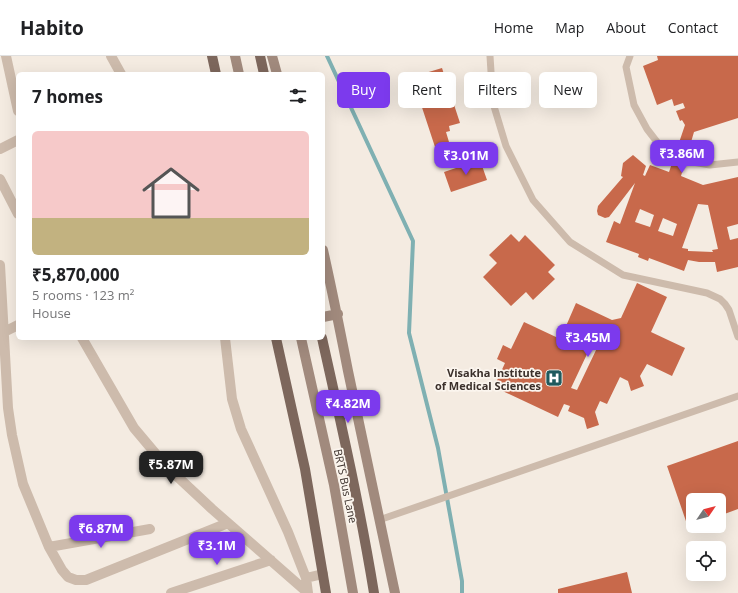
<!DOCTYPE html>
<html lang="en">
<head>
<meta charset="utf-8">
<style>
	body { margin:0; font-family:"Open Sans",sans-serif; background:#f6f6f6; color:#202124; height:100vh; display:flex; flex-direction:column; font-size:15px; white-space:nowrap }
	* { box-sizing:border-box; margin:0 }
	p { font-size:13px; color:#757577 }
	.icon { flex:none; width:22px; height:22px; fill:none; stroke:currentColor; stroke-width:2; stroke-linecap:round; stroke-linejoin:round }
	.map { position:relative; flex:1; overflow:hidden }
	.details { position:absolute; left:16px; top:16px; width:309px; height:268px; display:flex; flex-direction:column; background:#fff; border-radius:6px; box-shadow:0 4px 16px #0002 }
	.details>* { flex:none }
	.hud { position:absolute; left:337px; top:16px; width:341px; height:36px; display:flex; gap:8px }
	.needle { width:26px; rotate:55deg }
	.buttons { position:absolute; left:686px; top:437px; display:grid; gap:8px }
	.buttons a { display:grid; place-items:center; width:40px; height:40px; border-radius:6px; background:#fff; box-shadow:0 4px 16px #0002; font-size:20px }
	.price { position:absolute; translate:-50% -34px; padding:0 9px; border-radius:8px; background:#7c3aed; color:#fff; font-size:13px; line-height:26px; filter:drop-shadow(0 1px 2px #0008) }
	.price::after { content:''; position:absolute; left:50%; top:24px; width:12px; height:9px; margin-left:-6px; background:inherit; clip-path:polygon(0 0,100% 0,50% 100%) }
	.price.on { background:#222; color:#fff }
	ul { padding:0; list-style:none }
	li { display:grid; align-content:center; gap:8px; height:212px; padding:0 16px }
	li+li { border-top:1px solid #e0e0e0 }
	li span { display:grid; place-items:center; height:124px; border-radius:6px; color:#555 }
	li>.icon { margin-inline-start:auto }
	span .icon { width:72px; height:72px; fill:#fffc; stroke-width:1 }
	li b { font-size:17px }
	h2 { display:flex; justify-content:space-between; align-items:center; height:48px; padding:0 16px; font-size:17px }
	.pill { padding:0 14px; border-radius:6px; background:#fff; box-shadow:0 4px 16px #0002; font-size:14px; line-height:36px }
	.pill.on { background:#7c3aed; color:#fff }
	header { display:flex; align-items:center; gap:24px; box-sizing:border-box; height:56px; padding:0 20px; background:#fff; border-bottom:1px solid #e0e0e0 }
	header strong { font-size:19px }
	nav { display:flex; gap:22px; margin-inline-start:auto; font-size:14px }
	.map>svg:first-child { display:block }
</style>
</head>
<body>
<header>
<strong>Habito</strong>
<nav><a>Home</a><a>Map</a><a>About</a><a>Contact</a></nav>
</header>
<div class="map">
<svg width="738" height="537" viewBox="0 0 738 537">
	<rect width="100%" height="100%" fill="#f4ebe1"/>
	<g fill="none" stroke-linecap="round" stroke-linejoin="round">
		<path stroke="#7fb0b2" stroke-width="4" d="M327,0L413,185L409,277L438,392L462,525V537"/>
	</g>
	<path fill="#c8694b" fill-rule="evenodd" d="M657,0H738V62L694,76L681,120L703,129L738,121V168L727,171L730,184L738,182V211L717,216L715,206H699L688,204L684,215L649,202L648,205L638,201L639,198L606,186L614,165L620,168L635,127L609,161L605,162L598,159L597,155L598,150L623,121L621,120L623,107L633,99L646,110L643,119L645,120L650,109L669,116L685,69L682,64L680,65L676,55L685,52L683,47L674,50L672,43L657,49L643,10L658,4ZM698,148L708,149L718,193L712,194L713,196L688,195V193L682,192ZM640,153L654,159L650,171L635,166ZM663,162L677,168L673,180L658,175Z
		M442,12L460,67L449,70L450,75L446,76L449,86L435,91L412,21Z
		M480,104L487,124L451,136L444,116Z
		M511,178L519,186L525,179L555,209L548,216L555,223L533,244L526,236L511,250L483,221L497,207L489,199Z
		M637,227L667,241L651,276L685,292L672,320L647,308L640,320L644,330L631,335L628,325L620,321L607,348L600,345L595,356L599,369L587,373L584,362L568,355L570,350L564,348L558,361L494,331L505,307L497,303L503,289L511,293L524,266L588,296L571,332L577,334L597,292L563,277L576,247L612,264L621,262Z
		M738,385V453L719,460V444H693V469L688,471L667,410Z
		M627,516L632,537H558V533Z"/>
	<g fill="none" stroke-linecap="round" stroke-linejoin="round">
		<path stroke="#cdbbac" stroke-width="7" d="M490,0L493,47L506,90L533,144L570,186L623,219L707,237L720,243L725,248L729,254L738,281
			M630,0L626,11L634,49L647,73L664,95L687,105L710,109L738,106
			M379,464L738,340"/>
		<path stroke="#cdbbac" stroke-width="10" d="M6,0L18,55
			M111,0L121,18
			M0,93L18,84
			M0,123L18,158
			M0,209L8,352L12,379L23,428L49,491L62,514L68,521L76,524H86L228,467
			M4,276L18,269
			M82,282L134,372L166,410L212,453L308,537
			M225,282L232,343L241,373L288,476L306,522L308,537
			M49,491L150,473
			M306,522L323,518
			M171,537L271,504"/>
		<path stroke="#a18a7d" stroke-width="10" d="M235,0L239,18
			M272,0L277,18
			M323,194C332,234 340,274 348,315C363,389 379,463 395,537
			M323,261L338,258
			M301,282L334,429L353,537"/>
		<path stroke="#7d675c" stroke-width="10" d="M212,0L216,18
			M260,0L264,18
			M276,282L305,413L326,537
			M322,282C341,367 360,451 374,537"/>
	</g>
	<defs>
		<g id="hospital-square" transform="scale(0.9)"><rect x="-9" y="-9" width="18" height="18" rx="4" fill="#1f5a5e" stroke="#fbf5ee"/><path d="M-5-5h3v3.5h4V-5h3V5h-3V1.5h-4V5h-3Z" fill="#fff"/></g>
	</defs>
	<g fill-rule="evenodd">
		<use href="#hospital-square" x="554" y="322"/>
	</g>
	<g text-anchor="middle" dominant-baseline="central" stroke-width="3.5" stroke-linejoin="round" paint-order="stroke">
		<g font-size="11" font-weight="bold" fill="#3b302b" stroke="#fbf5ee" text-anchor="end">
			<text x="541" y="316">Visakha Institute<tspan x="541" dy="13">of Medical Sciences</tspan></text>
		</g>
		<g font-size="11" fill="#3b302b" stroke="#fbf5ee">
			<text transform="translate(346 430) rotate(78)">BRTS Bus Lane</text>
		</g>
	</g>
</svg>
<div class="buttons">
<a><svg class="needle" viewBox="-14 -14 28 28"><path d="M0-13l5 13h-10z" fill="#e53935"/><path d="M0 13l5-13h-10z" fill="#757577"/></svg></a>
<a><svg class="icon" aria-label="locate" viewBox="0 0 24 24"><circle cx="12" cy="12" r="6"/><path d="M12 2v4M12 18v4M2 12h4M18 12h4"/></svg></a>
</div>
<b class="price" style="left:682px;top:118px">₹3.86M</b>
<b class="price" style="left:466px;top:120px">₹3.01M</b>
<b class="price" style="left:588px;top:302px">₹3.45M</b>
<b class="price" style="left:348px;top:368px">₹4.82M</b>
<b class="price on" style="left:171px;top:429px">₹5.87M</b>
<b class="price" style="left:101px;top:493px">₹6.87M</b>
<b class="price" style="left:217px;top:510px">₹3.1M</b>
<div class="hud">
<a class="pill on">Buy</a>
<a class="pill">Rent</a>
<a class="pill">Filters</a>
<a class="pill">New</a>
</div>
<section class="details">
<h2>7 homes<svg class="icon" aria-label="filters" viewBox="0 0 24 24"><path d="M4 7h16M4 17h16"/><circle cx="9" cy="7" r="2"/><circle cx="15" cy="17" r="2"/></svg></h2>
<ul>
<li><span style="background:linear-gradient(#f6c9c9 70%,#c2b280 0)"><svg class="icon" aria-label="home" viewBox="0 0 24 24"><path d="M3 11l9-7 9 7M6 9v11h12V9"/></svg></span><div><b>₹5,870,000</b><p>5 rooms · 123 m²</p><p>House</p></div></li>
</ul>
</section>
</div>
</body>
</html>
